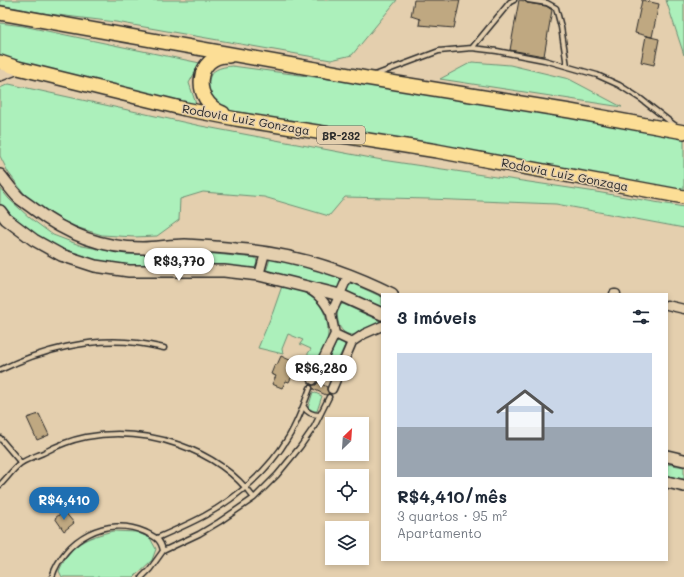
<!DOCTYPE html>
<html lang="pt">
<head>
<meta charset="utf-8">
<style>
	body { margin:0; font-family:Mali,sans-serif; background:#f2f2f3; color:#1f2937; height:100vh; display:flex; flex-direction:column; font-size:15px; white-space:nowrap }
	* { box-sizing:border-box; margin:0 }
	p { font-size:13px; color:#747a83 }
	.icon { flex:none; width:22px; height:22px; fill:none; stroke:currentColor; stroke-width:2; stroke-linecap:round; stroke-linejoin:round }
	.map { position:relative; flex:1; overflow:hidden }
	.sheet { position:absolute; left:381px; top:293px; width:287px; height:268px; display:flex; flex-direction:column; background:#fff; border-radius:0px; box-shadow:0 2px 6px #0003 }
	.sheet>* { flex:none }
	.needle { width:26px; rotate:25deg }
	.controls { position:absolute; left:325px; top:417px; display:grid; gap:8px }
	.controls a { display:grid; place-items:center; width:44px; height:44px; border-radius:0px; background:#fff; box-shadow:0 2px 6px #0003; font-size:20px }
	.price { position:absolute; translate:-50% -34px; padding:0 9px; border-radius:14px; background:#fff; color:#222; font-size:13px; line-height:26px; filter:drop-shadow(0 1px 2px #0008) }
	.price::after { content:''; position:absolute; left:50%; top:24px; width:12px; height:9px; margin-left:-6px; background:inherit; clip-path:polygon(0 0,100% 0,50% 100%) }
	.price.selected { background:#1f6fb2; color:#fff }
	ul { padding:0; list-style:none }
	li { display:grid; align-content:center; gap:8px; height:212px; padding:0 16px }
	li span { display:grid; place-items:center; height:124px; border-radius:0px; color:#555 }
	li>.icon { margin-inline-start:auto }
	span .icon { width:72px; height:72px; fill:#fffc; stroke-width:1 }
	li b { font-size:17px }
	h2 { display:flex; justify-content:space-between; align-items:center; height:48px; padding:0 16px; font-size:17px }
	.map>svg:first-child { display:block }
</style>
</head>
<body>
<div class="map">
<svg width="684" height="577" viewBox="0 0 684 577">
	<rect width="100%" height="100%" fill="#e4cfae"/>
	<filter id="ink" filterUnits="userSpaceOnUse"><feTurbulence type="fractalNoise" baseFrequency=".025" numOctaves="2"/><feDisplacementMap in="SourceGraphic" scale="8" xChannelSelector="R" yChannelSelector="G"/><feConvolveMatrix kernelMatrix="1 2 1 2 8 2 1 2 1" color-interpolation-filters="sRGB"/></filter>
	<g filter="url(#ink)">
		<path fill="#acf0bb" stroke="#6c8e73" d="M0,0H397L352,55L331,60L116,22L49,14L0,5Z
			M666,0H684V55Z
			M0,23L23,26L200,63L189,83L197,107L0,59Z
			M472,62L510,65L569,79L622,107L440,79Z
			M232,66L570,111L684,132V197L227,113L211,103C207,81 205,68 232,66Z
			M9,84L201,126L382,160L596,192L684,207V228L556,204L429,199L345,197L329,216L264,197L203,192L180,199L179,220L157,236L134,237L102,235L79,228L56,218L26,196L8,172L0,156V88Z
			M0,188L9,199L30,218L53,235L82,246L110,251L204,253L256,258L257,263L254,270L119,267L62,253L0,210Z
			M270,259L312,267L342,277L337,291L307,281L266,272Z
			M349,282L382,297V309L344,292Z
			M282,286C294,289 304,291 314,299C331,312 335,352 312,360L307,355L311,349L300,344L303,340L288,334L282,349L283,354L258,348L273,312Z
			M343,304L380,321L378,325C372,328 361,335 354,335C338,335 336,319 338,306Z
			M341,340L345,345L334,369L331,370L328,368L327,363L337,341Z
			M313,392L322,396L317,411H314L308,408Z
			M667,464L684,467V479L667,476Z
			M113,531L136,532L150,538L156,549L152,560L134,577H62L59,571C71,543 86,538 113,531Z"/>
		<path fill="#bfa881" stroke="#2b2b2b" d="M414,0H460L454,28L419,25L420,19L411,16Z
			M519,0L525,1L527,3L546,6L552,10L544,56L510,50Z
			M642,0L659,4L652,37L635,33Z
			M646,36L659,39L654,65L641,62Z
			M281,356L294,362L291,371L294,372L289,382L286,381L282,388L272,384L276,376L271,374L275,364L277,365Z
			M318,382L327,387V390L329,394L326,395L313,389L312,385H316Z
			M39,414L49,435L37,440L27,418Z
			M64,511L74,523L64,531L55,518Z"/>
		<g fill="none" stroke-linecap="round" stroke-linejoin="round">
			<g stroke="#2b2b2b" stroke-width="7">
				<path id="service" d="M528,0L547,3L556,8L561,27L567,66
					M472,48L510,2L514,0
					M375,75L439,51L472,48L497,51L544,60L597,75L619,85L641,99L677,127
					M0,370C41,350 91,337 137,343C146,344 155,346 164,348
					M304,407C307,413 313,415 320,415
					M0,438L21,463
					M0,485C7,478 13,469 21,463C27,459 36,456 43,453C56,446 71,440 86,437C146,426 217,448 254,498
					M157,538C173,531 189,524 204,516C237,498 269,470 288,438C298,422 304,405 310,388
					M52,577C64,539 107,515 145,532C155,537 161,539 163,551
					M142,577L150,569L163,551L199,534L219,522L254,498L277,475L300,447L314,427L329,397"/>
			</g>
			<g stroke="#2b2b2b" stroke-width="11">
				<path id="minor" d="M349,274L331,314L335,334L352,342L364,334L382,326
					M259,275L265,253
					M309,289C320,296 325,302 331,314
					M614,294H616
					M667,305L684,309
					M318,369L328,371L336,378
					M313,380L335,334
					M332,389L352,342"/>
			</g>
			<g stroke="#2b2b2b" stroke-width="14">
				<path id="secondary" d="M0,75L18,68
					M0,175C6,182 12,191 19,198C24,202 29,205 34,209C66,234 101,248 142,248C156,248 171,245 185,245C202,246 219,247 236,249C290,253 344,270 392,294
					M0,211L6,219L34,240L61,255L95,266L129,271H224L259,275L340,295L382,314
					M667,456L684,460
					M667,482L684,486"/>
			</g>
			<g stroke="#2b2b2b" stroke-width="16">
				<path id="trunk" d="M0,13L366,78L570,111L684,132
					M0,62L18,68L185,109L236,119L437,151L684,197
					M223,113C191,101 195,54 229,56"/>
			</g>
			<use href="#service" stroke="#e4cfae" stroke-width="4"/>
			<use href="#minor" stroke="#e4cfae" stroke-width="8"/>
			<use href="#secondary" stroke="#e4cfae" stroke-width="11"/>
			<use href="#trunk" stroke="#fcde96" stroke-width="13"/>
		</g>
	</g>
	<g text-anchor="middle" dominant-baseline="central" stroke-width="3" stroke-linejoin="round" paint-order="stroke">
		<rect fill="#e4cfae" stroke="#625c52" stroke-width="1" x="317" y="126" width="48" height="18" rx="3"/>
		<g font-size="11" font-weight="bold" fill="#2b2b2b">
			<text x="341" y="135">BR-232</text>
		</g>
		<g font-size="12" fill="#2b2b2b" stroke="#e4cfae">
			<text transform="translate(246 119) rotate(10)">Rodovia Luiz Gonzaga</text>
			<text transform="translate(565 174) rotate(11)">Rodovia Luiz Gonzaga</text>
		</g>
	</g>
</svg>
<div class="controls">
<a><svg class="needle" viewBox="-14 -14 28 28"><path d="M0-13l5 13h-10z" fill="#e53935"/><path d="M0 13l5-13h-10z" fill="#747a83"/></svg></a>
<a><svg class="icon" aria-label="locate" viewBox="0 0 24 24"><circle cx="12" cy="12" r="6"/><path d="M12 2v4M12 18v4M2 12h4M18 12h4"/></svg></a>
<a><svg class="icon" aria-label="layers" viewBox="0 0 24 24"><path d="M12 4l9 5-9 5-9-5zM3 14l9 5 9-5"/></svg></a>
</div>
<b class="price" style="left:179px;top:282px">R$3,770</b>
<b class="price" style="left:321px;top:389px">R$6,280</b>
<b class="price selected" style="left:64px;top:521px">R$4,410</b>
<section class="sheet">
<h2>3 imóveis<svg class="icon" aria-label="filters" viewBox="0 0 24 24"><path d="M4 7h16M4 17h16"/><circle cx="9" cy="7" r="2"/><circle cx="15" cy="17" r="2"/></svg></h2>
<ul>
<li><span style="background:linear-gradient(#c9d6e8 60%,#9aa5b1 0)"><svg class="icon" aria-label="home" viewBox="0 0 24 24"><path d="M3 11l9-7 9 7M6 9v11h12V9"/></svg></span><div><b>R$4,410/mês</b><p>3 quartos · 95 m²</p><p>Apartamento</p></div></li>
</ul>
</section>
</div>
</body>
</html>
